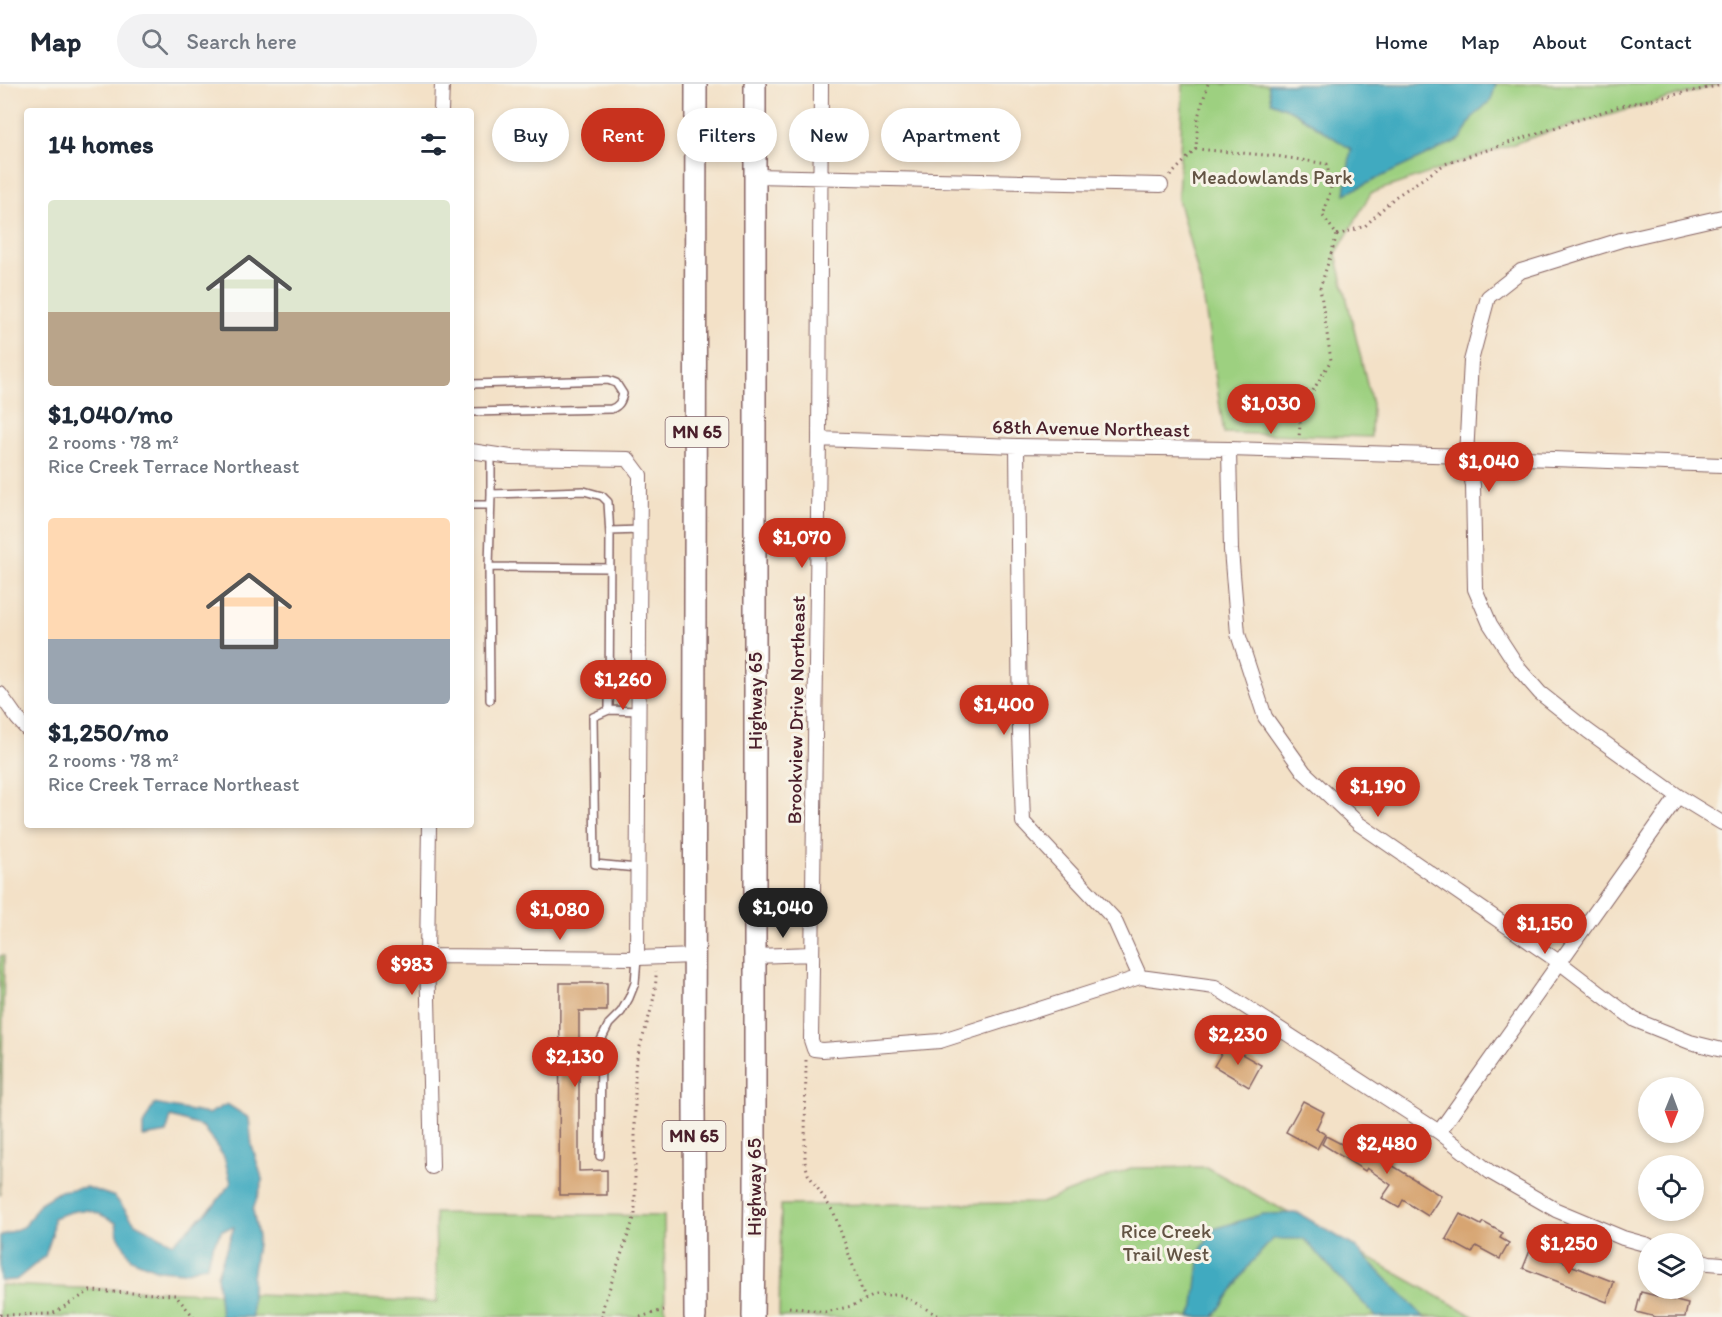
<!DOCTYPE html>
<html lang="en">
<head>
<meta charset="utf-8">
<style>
	body { margin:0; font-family:Itim,sans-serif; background:#f2f2f3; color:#1f2937; height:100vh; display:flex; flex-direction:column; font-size:22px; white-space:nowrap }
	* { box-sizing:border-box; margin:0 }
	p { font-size:20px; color:#747a83 }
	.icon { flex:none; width:33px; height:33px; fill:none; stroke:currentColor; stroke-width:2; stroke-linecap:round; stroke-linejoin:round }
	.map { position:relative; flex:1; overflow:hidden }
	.sheet { position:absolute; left:24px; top:24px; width:450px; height:720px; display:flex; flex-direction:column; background:#fff; border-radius:6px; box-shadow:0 3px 9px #0003 }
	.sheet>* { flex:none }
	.top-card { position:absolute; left:492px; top:24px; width:570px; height:54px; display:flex; gap:12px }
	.needle { width:39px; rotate:181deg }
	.buttons { position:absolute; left:1638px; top:993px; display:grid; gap:12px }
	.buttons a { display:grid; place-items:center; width:66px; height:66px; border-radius:50%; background:#fff; box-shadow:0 3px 9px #0003; font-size:30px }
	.price { position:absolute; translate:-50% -51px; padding:0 14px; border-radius:21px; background:#c8321e; color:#fff; font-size:20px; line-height:39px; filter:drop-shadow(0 2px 3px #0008) }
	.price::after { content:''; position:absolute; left:50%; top:36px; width:18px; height:14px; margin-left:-9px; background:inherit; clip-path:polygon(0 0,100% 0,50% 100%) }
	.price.current { background:#222; color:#fff }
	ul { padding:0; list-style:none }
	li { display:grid; align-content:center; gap:12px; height:318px; padding:0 24px }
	li span { display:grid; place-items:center; height:186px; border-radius:6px; color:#555 }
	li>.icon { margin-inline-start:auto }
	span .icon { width:108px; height:108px; fill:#fffc; stroke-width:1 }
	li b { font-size:26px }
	h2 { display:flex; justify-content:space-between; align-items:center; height:72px; padding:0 24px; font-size:26px }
	.pill { padding:0 21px; border-radius:27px; background:#fff; box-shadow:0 3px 9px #0003; font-size:21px; line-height:54px }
	.pill.current { background:#c8321e; color:#fff }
	header { display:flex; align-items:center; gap:36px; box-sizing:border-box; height:84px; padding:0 30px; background:#fff; border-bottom:2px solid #e0e1e3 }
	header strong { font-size:28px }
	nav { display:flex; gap:33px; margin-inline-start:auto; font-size:21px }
	.search { width:420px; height:54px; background:#f2f2f3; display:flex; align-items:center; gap:15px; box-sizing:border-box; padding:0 21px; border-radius:33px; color:#747a83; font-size:22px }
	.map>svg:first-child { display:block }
</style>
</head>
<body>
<header>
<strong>Map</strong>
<div class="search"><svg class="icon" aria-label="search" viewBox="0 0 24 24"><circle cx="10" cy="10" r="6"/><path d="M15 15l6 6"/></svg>Search here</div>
<nav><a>Home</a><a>Map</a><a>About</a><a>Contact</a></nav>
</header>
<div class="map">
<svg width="1722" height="1233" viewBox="0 0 1722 1233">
	<rect width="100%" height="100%" fill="#f7f3e8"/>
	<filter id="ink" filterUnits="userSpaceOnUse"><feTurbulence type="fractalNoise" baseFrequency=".0167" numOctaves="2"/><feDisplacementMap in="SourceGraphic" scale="12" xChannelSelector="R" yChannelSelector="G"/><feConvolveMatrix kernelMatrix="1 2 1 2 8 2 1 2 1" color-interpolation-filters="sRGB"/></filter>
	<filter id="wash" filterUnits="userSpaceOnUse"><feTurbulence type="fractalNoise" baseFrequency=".008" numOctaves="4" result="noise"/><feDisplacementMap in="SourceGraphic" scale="24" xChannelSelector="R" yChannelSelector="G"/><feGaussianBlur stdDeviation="1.35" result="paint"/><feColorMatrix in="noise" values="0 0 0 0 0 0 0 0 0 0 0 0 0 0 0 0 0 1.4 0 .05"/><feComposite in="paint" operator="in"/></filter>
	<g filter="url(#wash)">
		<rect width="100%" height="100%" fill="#f3e1c7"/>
		<path fill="#9dd080" stroke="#747856" stroke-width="1.5" d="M1183,0H1720L1548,48L1371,109L1336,170L1372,320L1371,353L1224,349L1202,204L1178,115Z
			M0,872H4L0,1112Z
			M1206,1083L1475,1233H779L781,1121L1041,1119L1131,1084Z
			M435,1129L664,1132L665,1233H0V1201L437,1218Z"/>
		<path fill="#40aac0" stroke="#456476" stroke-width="1.5" d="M1268,0H1496L1491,16L1472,34L1461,55L1345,110L1351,65L1294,28L1271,18Z
			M154,1020L208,1030L227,1020L249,1034L252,1062L263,1097L253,1126L258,1153L252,1194V1233H221L217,1191L234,1143L222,1146L212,1163L207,1181L184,1188L158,1186L131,1175L118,1151L116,1139C88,1122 83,1123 53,1134L52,1151L45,1172L16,1196L0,1197V1152L25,1142L40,1119L60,1107L86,1103L115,1113L135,1139L173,1159L214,1121L231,1099L224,1073L203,1043L171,1033L166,1049L143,1053V1041Z
			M1298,1129L1354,1162L1424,1233H1376L1304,1155H1273L1250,1180L1214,1233H1190L1194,1222L1200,1167L1214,1145L1263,1130Z"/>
		<g id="blocks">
			<path fill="#d7a572" d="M560,899H607V927H579V1087L607,1086V1111H559Z
				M1226,961L1261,981L1249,1003L1214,982Z
				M1303,1017L1324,1028L1316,1045L1325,1050L1317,1065L1286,1048Z
				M1326,1052L1349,1064L1356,1052L1393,1076L1390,1080L1441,1112L1428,1132L1403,1116L1399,1124L1382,1114L1391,1101L1367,1084L1365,1087L1322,1060Z
				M1460,1130L1481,1141L1483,1138L1503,1149L1500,1154L1509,1159L1500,1175L1476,1162L1472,1169L1446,1155Z
				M1531,1164L1570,1180V1181L1614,1198L1607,1218L1571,1204L1572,1203L1523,1184Z
				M1641,1208L1688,1220L1685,1233H1656L1636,1228Z"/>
		</g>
	</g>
	<g filter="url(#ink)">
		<use href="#blocks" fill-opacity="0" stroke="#856362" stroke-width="1.5"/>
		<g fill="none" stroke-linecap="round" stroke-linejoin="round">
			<g stroke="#856362" stroke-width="10">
				<path id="service" d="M471,300L608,296L616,299L623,310C621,318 619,322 611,325L471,328
					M491,371V410L584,407L602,412L608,418L610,452L609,626
					M471,421H490
					M610,447L640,446
					M489,483L491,410
					M490,616L489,483L610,484
					M637,784L595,780L593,633L609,626L639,627
					M600,1072L601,956L609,940L621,928L629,914L635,899L637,874"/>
			</g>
			<g stroke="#856362" stroke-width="16">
				<path id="minor" d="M821,0L819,355L811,956L814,965L823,966L940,957L1140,893L1215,903L1439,1048L1490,1088L1556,1126L1623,1154L1648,1161
					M441,27L442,0
					M755,92L1161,101
					M1722,133L1621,156L1521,187L1488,213L1471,277L1466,372L1473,401L1475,505L1490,540L1520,586L1540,609L1588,647L1678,712L1722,739
					M819,355L1017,362L1229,365L1466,372L1722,381
					M1017,362L1020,648L1023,738L1114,835L1140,893
					M1229,365L1231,466L1238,550L1265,633L1304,688L1359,740L1559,878L1635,936L1690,958L1722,966
					M471,367L511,373L628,375L640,391L637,874
					M0,610L17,634L27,645
					M429,741L427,872L432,1083
					M427,872L637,874L695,872
					M754,872L812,870
					M1439,1048L1678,712
					M1694,1174L1709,1179L1722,1180"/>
			</g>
			<g stroke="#856362" stroke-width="24">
				<path id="trunk" d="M695,1233L694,1020L696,0
					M753,1233L755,1106V0"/>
			</g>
			<path stroke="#856362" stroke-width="3" stroke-dasharray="1.5 4.5" stroke-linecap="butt" d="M1208,0L1198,33L1196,65L1276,72L1327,80L1331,105L1323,132L1337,151L1320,204L1331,276L1301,327L1299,354
				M1170,92L1196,65
				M1337,151L1365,142L1395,113L1445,80L1620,22L1722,1
				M806,976L805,1056V1078L808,1090L834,1129L865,1215
				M789,1223L826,1228L852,1222L875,1211H901L941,1233
				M0,1231L52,1230L90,1207L175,1211L194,1233
				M602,1233L603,1223L635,1131V983C641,951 657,921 656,887
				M640,1233L664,1226"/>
			<use href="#service" stroke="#fff" stroke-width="7"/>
			<use href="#minor" stroke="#fff" stroke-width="14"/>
			<use href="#trunk" stroke="#fff" stroke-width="21"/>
		</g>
	</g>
	<g text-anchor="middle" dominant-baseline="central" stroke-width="6" stroke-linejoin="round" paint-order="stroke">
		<g fill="#f7f3e8" stroke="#7e5f64" stroke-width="1.5">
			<rect x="665.5" y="333" width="63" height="30" rx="4.5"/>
			<rect x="662.5" y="1037" width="63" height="30" rx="4.5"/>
		</g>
		<g font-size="18" font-weight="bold" fill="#4a1f2b">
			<text x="697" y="348">MN 65</text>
			<text x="694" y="1052">MN 65</text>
		</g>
		<g font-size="20" fill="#635444" stroke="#f7f3e8">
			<text x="1272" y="93">Meadowlands Park</text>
			<text x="1166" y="1147">Rice Creek<tspan x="1166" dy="23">Trail West</tspan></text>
		</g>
		<g font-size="20" fill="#4a1f2b" stroke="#f7f3e8">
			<text transform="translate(1091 344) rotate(1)">68th Avenue Northeast</text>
			<text transform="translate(755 617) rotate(-90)">Highway 65</text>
			<text transform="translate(796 626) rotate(-89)">Brookview Drive Northeast</text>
			<text transform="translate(754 1103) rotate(-90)">Highway 65</text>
		</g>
	</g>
</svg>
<div class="buttons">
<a><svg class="needle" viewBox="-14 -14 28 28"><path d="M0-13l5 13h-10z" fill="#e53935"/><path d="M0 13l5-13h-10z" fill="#747a83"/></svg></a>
<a><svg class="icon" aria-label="locate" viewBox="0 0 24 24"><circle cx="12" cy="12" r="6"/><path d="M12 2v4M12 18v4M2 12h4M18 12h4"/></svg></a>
<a><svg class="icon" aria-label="layers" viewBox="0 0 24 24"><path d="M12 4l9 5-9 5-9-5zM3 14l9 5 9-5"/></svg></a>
</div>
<b class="price" style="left:1271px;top:351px">$1,030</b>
<b class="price" style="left:1489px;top:409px">$1,040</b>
<b class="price" style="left:802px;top:485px">$1,070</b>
<b class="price" style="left:623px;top:627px">$1,260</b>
<b class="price" style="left:1004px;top:652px">$1,400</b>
<b class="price" style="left:1378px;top:734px">$1,190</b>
<b class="price current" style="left:783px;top:855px">$1,040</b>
<b class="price" style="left:560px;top:857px">$1,080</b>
<b class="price" style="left:1545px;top:871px">$1,150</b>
<b class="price" style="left:412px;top:912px">$983</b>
<b class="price" style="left:1238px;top:982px">$2,230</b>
<b class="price" style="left:575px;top:1004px">$2,130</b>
<b class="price" style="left:1387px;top:1091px">$2,480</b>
<b class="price" style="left:1569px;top:1191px">$1,250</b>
<div class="top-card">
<a class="pill">Buy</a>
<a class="pill current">Rent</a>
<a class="pill">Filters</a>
<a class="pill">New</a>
<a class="pill">Apartment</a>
</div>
<section class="sheet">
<h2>14 homes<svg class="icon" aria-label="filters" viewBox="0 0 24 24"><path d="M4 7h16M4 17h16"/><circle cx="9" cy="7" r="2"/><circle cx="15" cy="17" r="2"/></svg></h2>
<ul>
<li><span style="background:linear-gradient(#dfe7d0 60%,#b9a48a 0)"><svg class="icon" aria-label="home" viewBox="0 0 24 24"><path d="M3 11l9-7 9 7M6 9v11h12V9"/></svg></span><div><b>$1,040/mo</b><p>2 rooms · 78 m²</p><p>Rice Creek Terrace Northeast</p></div></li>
<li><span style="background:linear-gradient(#ffd9b3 65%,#9aa5b1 0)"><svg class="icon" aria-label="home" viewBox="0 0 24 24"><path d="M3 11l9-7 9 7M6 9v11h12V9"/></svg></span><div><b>$1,250/mo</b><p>2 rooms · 78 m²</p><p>Rice Creek Terrace Northeast</p></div></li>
</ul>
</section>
</div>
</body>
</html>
